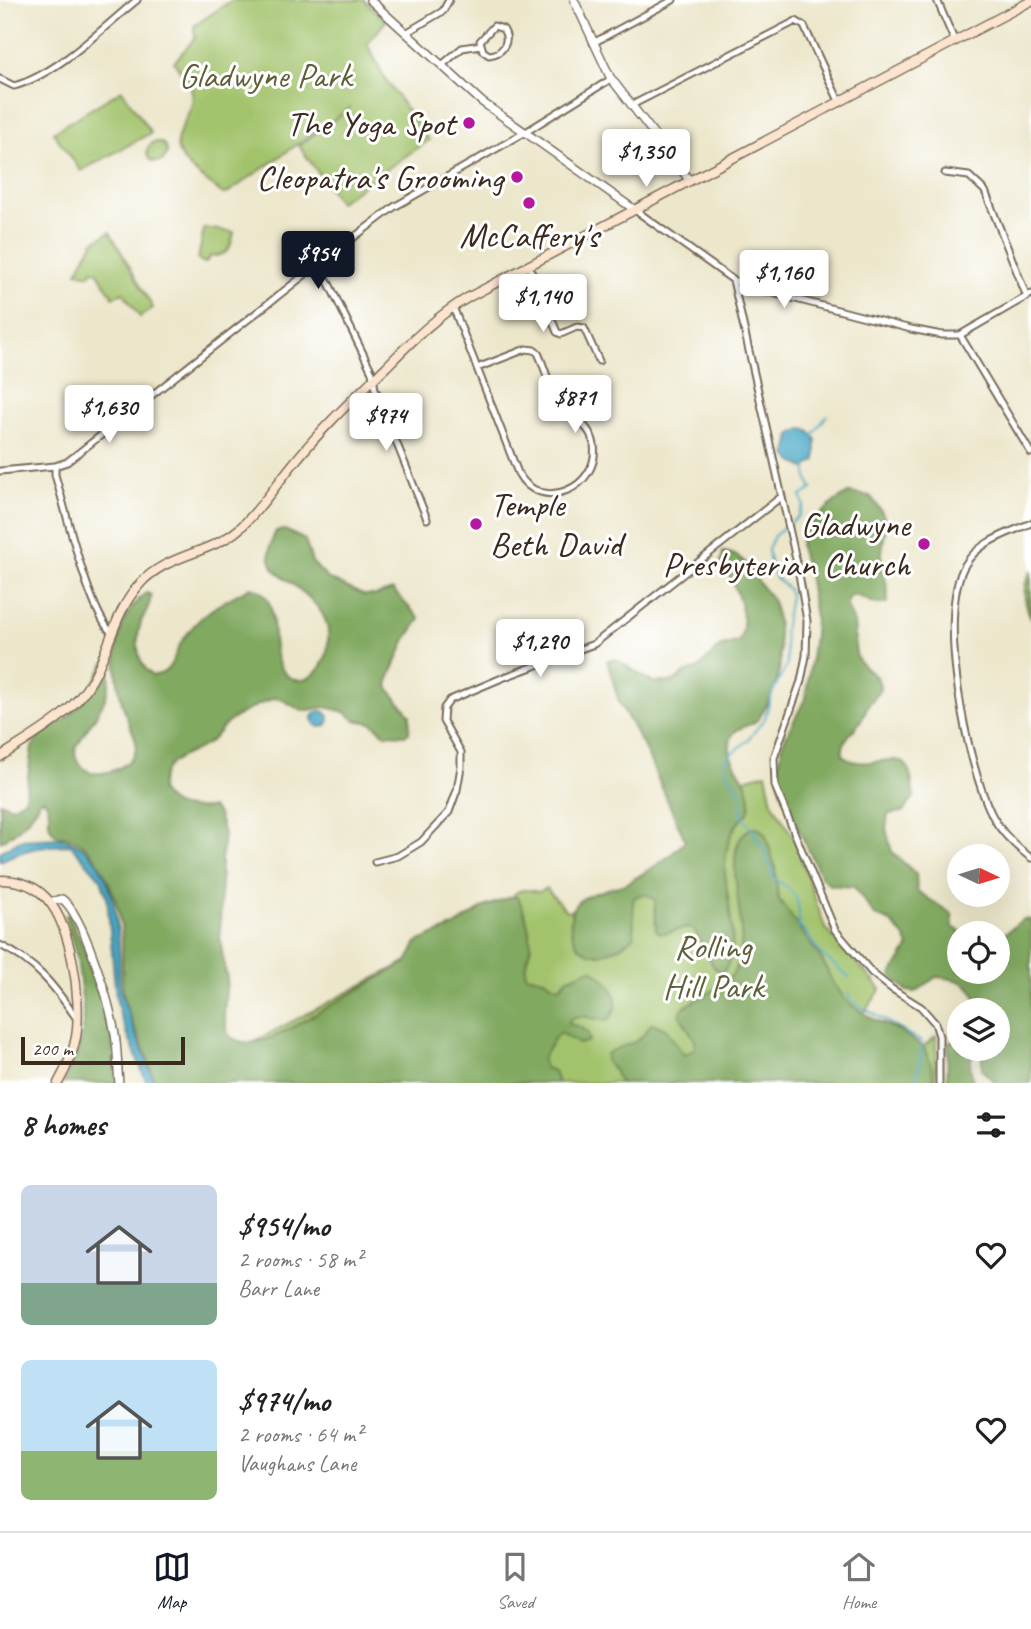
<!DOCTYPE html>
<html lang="en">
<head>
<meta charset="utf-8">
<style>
	body { margin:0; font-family:Caveat,sans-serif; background:#f6f6f6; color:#222; height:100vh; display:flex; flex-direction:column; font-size:26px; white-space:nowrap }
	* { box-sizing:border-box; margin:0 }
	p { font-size:23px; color:#767676 }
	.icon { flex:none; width:38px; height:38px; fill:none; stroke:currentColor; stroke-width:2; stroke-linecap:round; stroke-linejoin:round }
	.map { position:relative; height:1083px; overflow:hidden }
	.side { display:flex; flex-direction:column; background:#fff; flex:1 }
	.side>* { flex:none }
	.needle { width:46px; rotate:94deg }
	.tools { position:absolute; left:947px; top:844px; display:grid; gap:14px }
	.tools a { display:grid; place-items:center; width:63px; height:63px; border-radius:50%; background:#fff; box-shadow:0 7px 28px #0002; font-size:35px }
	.scale { position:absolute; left:21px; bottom:18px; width:164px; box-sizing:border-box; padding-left:7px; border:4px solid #3b2a1e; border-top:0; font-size:19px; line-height:24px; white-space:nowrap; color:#3b2a1e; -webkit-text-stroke:5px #fff; paint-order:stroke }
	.price { position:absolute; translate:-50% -60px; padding:0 16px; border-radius:7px; background:#fff; color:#222; font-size:23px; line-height:46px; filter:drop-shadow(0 2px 4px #0008) }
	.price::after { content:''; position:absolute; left:50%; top:42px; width:21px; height:16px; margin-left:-10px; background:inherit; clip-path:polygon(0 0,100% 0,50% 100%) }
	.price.active { background:#111827; color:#fff }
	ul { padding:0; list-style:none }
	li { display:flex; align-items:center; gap:21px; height:175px; padding:0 21px }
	li span { display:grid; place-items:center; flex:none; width:196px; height:140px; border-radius:10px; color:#555 }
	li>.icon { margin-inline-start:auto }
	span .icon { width:84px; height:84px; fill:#fffc; stroke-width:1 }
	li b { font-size:30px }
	h2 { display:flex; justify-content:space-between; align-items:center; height:84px; padding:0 21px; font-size:30px }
	.dock { display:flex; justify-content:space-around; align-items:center; height:98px; border-top:2px solid #e0e0e0; background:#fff; font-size:19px; color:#767676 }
	.dock a { display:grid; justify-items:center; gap:4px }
	.dock .active { color:#111827 }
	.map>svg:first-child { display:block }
</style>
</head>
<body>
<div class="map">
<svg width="1031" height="1083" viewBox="0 0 1031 1083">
	<rect width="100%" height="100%" fill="#fff"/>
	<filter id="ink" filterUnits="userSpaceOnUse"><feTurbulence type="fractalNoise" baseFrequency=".0143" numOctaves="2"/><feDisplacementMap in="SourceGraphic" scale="14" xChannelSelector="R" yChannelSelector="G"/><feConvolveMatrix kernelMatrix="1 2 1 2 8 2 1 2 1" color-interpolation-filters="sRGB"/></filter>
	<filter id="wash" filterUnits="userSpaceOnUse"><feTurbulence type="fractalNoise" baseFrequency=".00686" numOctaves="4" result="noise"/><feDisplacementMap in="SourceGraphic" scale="28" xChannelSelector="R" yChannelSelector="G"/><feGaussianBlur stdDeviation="1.57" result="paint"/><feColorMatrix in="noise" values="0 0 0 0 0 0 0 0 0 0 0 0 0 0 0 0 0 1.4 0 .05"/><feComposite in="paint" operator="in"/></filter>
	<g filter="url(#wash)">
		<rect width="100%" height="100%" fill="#ece6ca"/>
		<path fill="#a2c36c" stroke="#6e7645" stroke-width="2" d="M232,0H364L386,21L367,44L387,82L429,140L339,202L299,146L351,107L226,194H223C209,182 187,170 179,153C169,130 202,111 190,85C186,77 179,69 174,62L195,38L194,26Z
			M122,90L151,133L81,171L53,132Z
			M147 152a10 10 0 1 1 20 0a10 10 0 1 1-20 0Z
			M204,228L234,232C231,248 228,256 211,256L205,263L198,260Z
			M110,232L153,308L140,317L123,292L113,297L97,271L92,270L90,275L77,272L94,241Z
			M766,773L772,802L795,840L825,928L881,989L858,1021L916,1053L936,1036V1083H175L520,902L518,898L513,896C519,887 530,890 539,892L546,888L566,911L572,910L573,915L696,842L673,799Z"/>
		<path fill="#81a960" stroke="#5e6a3f" stroke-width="2" d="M848,493L870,496C899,530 879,529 882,564C884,579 890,588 887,603C869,608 866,594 850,595C842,606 852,613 854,624C856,635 853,647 857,657C861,669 879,673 880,686C880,694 874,698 869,704C865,710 864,717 859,723C851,735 841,739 843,755C860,773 894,751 906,765C912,771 912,788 914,797L903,812L888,814L886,829L892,852L916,874L917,891L952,914L953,927L963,933H959V971H998V939L1023,919L1031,920V1083H996L982,1070V1060L988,1048H998V1010H979C976,984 960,978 936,977L916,992L907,991L891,975L909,946L905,937L889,921L875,916L854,887L830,885L821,877L780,789L779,763L783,742L806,697L814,636L815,617L808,574L800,547L801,538L806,528L834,502Z
			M285,530L305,540L312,562L327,578L363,595H377L393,590L420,619L406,639L388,681L389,689L410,715L409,733L406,735L385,734L372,723L355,720L345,712L326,707L302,711L281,699L274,698C260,704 243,711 230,721C221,727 216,738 207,744C184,758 163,757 160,790C173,812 190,808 212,808L218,814L224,834L221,861L220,940L227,979L224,1015L228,1035C244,1048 263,1042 280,1034L407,962L417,942L455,926L484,907L513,896L518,898C525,911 529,927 531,942C532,952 523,959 526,975L544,979L555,986L560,987L568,978C577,976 583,971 592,969C609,981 627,1001 608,1020C593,1022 583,1010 569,1021L568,1024L578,1026L588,1033L589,1041L579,1044L560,1033L556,1036L542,1059L545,1068L554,1071L558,1083H154C150,1054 133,1031 125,1003C120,981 123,960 122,938C121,911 112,885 98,862C92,852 81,841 69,838C62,835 55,837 51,829C45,820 54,813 44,799L39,801C31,820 18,831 0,842V802L12,807L25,799L32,747L41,734L65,720L87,697L105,663L108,664C117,697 89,721 76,748C72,760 82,767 91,773C108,775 131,767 136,749C139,741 130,727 127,718C112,676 108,623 146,593L151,595C151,605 145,612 141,622C135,640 136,663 152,675C172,676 174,654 182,641C201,612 222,602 251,587C285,595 266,645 281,668C300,697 328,669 328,643C328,637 329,628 326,622C319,600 290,584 274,569C266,556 270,544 276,531Z
			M723,552C740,553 751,567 758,581C762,589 770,594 773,602C778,611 781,661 779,671C777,685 768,703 761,715C751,733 728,719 730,751C731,767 751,778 750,804C750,813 745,815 740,821C729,832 724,855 725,870C725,896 744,955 721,973L714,967L694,929C682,925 671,935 659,933L656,930L655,900C650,894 641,893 634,898L633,903L634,936C625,945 609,954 596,954C573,953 567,927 573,909C578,894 612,889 625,884C638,878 679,852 685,840L643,745L619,702L607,660L616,659L652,682H670L675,681L685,673L699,668L719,647L739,641C751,619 734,581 721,562Z
			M1031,572V618C1024,602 1021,587 1031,572Z
			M753,827H757L765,833L775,867L778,898L821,958L833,982L847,1002L873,1019L901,1031L924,1048L932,1067L934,1083H620L614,1070L606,1062V1054C629,1040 635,1050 652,1023L666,1029L684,1055L695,1049V1040L679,1014L683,1008C698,998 720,990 732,975C761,937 710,847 753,827Z
			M69,914L93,970L112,1035L116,1083H63L76,1056L83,1030V1006L77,957L65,916Z
			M959,1039V1048H974L970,1065L973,1083H947L948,1046L950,1042Z"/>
		<path fill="#44a6c4" stroke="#406871" stroke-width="2" d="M801,429L808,430L816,439V460L805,468L793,462L787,454L791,435Z
			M313 719a8 8 0 1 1 16 0a8 8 0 1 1-16 0Z
			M60,838C109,848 117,907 119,948C120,963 118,977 121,991C129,1024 145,1051 154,1083H147L121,1018L116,997L107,897L101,879L71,845C42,845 26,849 0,861V852L20,840Z"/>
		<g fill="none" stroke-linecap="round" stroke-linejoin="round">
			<path stroke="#44a6c4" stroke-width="2" d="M812,437L827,415
				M807,466V478L812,489L801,496L804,505L798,517L774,536L768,549L770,562L776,578L788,589L790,596L784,631L787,665L772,693L765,718L747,741L728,756L725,769L740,791L743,818L755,832L757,840L765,850L774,878C799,895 799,897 799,927L806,932L821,954L849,977
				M848,993L849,999L855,1003L922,1042C924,1056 915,1068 917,1083"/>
		</g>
	</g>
	<g filter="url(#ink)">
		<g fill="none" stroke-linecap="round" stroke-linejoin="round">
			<g stroke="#796c5a" stroke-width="9">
				<path id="minor" d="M937,0L955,42
					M494,26L503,29C511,41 503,54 489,55L483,51L480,41Z
					M406,33L443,11L449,0
					M593,43L673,0
					M442,65L462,48L481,45
					M0,79L14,86C58,74 102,28 137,0
					M632,105L796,21L804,26L840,103
					M945,173L969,176L985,191L1027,297
					M635,210L733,280L761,290L911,329L942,335H960L1031,294
					M319,263L372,372L375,389L427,519
					M529,266L557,332L561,334L577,327L584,328L599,361
					M733,280L798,568L807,621L806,656L801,681L774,758L775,786L835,930L872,973L892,989L921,1007L935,1023L939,1036V1083
					M453,307L477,368L526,349L534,350L538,353C546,369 549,390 561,403C572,418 591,425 594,445C600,488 540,514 518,473L477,368
					M960,335L1031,453
					M55,466V475C66,510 88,609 111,632
					M0,471L55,466L67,462L312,269L394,207L524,133L611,79
					M1031,523C1007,534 979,541 965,565C936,614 967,766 992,815C1001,833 1015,846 1031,858
					M375,862L398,856L421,842L449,812L457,790L461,767V752L443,721L444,708L450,700L502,678L594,644L781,497
					M0,945C37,963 55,987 77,1019"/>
			</g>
			<g stroke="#796c5a" stroke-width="10">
				<path id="tertiary" d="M370,0L482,102L635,210
					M574,0L610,77L690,181
					M49,902L62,899C83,914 109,1001 114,1029C118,1047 117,1065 119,1083"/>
			</g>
			<g stroke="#796c5a" stroke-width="11">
				<path id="secondary" d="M0,757C33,735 72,716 92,680C110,649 114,613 139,585C165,554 209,555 239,529C260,510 275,486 293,464C321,429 353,399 385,368C411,342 436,316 469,297L1031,1
					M0,880C15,880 29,883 41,893C72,918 82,1000 76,1037C73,1054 66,1069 58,1083"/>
			</g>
			<use href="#minor" stroke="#fff" stroke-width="5"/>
			<use href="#tertiary" stroke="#fff" stroke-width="7"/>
			<use href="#secondary" stroke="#fce5cf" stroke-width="8"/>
		</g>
	</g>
	<g fill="#b5179e" stroke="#fff" stroke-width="2.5">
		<circle cx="469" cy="123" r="7"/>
		<circle cx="517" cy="177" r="7"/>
		<circle cx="529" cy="203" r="7"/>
		<circle cx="476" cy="524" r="7"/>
		<circle cx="924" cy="544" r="7"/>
	</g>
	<g text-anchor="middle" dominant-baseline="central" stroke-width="6" stroke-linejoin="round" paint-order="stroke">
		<g font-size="35" fill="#5f6039" stroke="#fff">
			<text x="265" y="75">Gladwyne Park</text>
			<text x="713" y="946">Rolling<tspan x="713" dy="40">Hill Park</tspan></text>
		</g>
		<g font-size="35" fill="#3b2a1e" stroke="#fff" text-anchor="end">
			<text x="455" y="123">The Yoga Spot</text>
			<text x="503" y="177">Cleopatra's Grooming</text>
			<text x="529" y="235" text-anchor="middle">McCaffery's</text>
			<text x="490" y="504" text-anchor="start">Temple<tspan x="490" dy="40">Beth David</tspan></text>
			<text x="910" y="524">Gladwyne<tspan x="910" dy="40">Presbyterian Church</tspan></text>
		</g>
	</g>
</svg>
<div class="tools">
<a><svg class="needle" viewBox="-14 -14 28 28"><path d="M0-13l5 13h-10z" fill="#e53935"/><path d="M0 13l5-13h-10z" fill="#767676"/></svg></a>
<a><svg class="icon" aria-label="locate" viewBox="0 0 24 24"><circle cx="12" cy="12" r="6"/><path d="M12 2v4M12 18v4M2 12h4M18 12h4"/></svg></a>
<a><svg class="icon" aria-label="layers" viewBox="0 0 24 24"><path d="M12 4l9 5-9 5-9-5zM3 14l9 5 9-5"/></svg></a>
</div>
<div class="scale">200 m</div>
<b class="price" style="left:646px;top:189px">$1,350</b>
<b class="price active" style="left:318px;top:291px">$954</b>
<b class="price" style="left:784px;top:310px">$1,160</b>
<b class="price" style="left:543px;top:334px">$1,140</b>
<b class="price" style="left:575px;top:435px">$871</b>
<b class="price" style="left:109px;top:445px">$1,630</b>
<b class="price" style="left:386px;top:453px">$974</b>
<b class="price" style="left:540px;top:679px">$1,290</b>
</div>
<section class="side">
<h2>8 homes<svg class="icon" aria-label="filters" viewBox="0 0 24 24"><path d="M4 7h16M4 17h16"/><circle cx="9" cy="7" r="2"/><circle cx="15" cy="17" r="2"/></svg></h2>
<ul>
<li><span style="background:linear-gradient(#c9d6e8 70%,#7fa58c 0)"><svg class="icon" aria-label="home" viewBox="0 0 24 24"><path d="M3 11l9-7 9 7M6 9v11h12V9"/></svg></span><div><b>$954/mo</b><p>2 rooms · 58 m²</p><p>Barr Lane</p></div><svg class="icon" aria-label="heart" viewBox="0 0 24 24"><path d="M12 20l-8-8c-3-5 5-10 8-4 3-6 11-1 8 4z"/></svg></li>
<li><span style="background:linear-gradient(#bfe0f5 65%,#8fb573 0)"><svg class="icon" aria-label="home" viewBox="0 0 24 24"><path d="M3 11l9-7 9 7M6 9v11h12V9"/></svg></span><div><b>$974/mo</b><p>2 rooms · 64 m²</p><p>Vaughans Lane</p></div><svg class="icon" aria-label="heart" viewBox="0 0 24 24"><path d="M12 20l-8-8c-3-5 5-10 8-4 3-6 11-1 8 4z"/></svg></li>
</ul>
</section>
<nav class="dock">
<a class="active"><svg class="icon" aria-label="map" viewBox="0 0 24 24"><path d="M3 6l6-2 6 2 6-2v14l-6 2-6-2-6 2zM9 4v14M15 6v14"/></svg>Map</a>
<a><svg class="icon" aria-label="saved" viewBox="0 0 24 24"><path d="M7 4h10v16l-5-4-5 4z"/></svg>Saved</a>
<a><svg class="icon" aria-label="home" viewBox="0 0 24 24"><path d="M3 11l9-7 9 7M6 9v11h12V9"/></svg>Home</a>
</nav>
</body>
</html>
